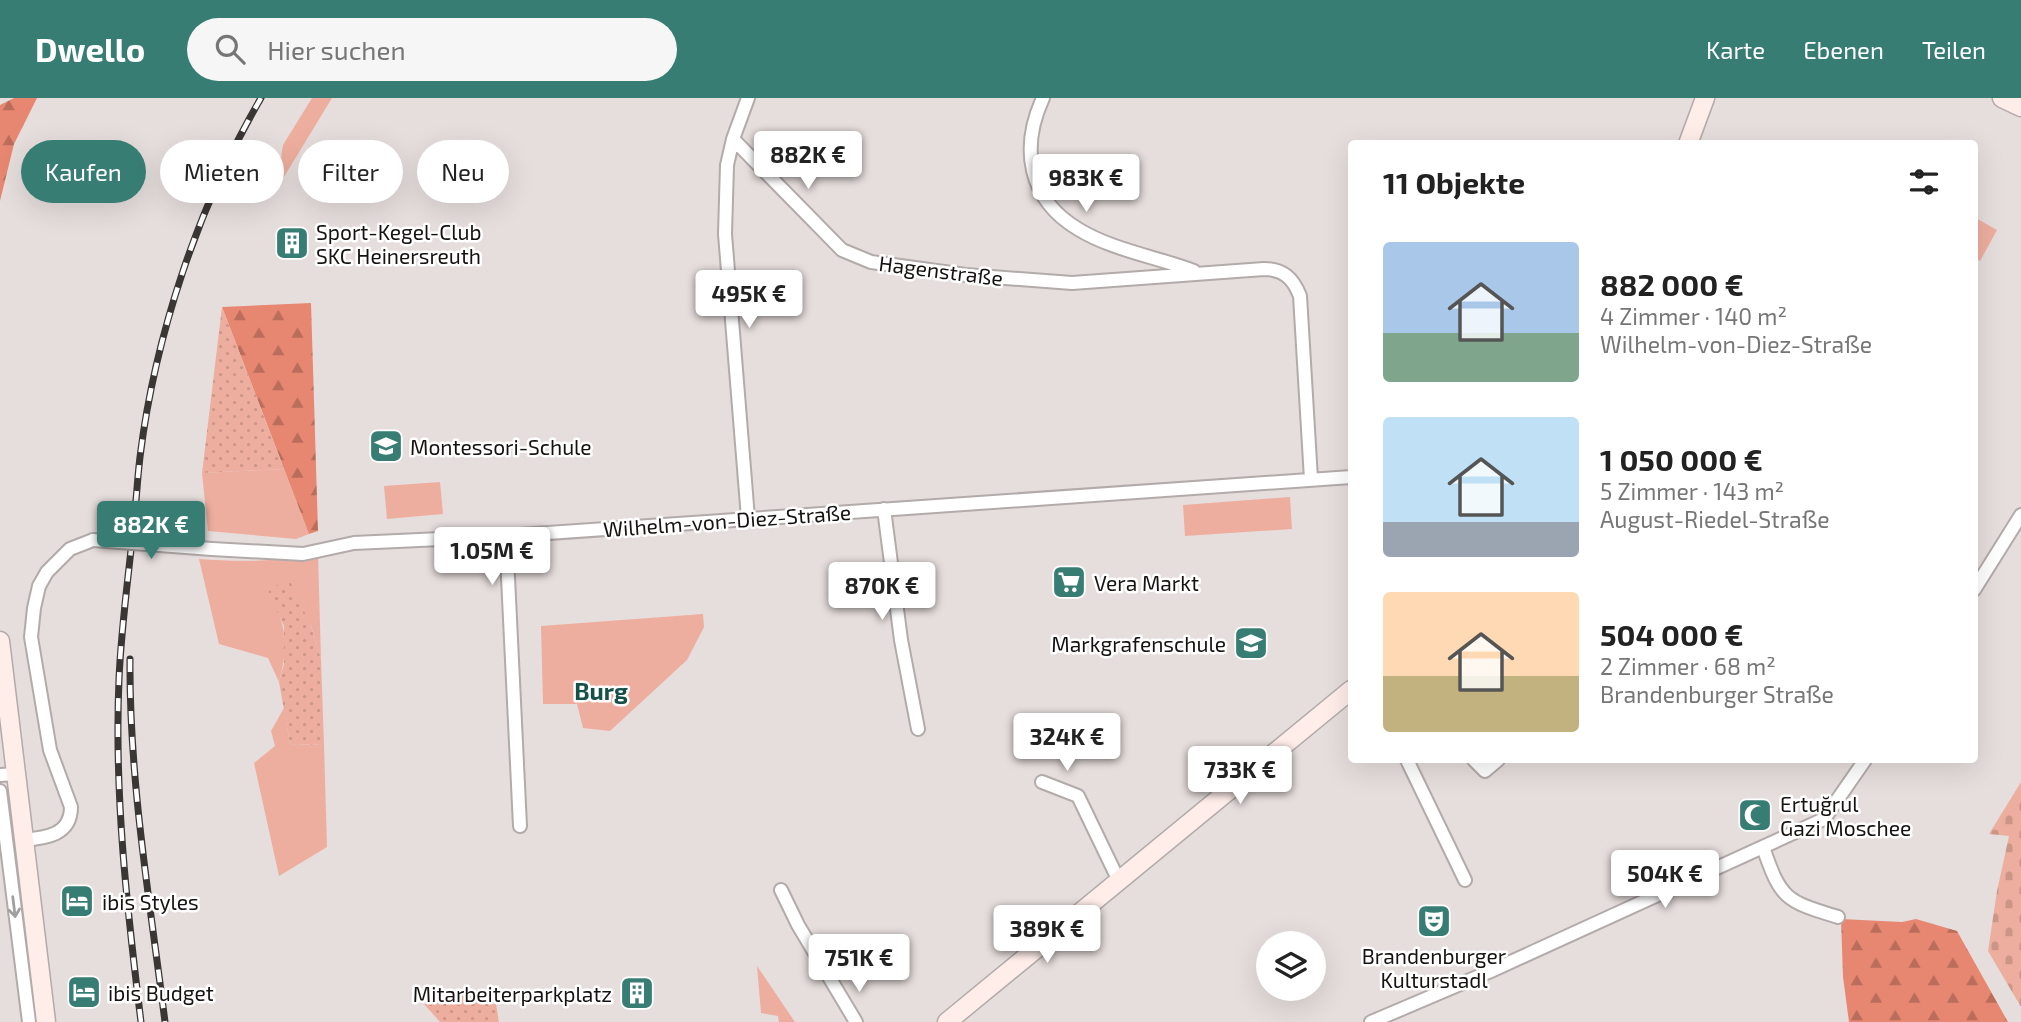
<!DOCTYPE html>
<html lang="de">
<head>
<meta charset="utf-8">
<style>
	body { margin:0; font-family:"Exo 2",sans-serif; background:#f6f6f6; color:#222; height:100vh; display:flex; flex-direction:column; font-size:26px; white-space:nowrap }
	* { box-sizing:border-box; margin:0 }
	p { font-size:23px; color:#767676 }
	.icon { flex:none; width:38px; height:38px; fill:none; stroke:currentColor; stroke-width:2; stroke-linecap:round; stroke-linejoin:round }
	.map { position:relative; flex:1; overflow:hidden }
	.side { position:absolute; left:1348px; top:42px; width:630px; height:623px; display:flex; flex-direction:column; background:#fff; border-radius:7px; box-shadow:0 7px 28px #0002 }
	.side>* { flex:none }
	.hud { position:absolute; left:21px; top:42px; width:665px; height:63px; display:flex; gap:14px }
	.fabs { position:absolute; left:1256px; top:833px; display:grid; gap:14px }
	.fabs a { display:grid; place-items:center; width:70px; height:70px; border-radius:50%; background:#fff; box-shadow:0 7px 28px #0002; font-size:35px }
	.price { position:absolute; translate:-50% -60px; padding:0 16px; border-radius:7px; background:#fff; color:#222; font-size:23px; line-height:46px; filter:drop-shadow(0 2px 4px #0008) }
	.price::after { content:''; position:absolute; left:50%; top:42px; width:21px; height:16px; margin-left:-10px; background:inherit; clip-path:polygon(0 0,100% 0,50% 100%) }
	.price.current { background:#377d74; color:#fff }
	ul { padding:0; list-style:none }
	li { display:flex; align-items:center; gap:21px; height:175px; padding:0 35px }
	li span { display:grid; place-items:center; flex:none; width:196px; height:140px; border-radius:7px; color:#555 }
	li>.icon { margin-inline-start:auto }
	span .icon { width:84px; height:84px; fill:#fffc; stroke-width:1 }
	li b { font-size:30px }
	h2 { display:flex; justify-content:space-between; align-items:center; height:84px; padding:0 35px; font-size:30px }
	.tag { padding:0 24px; border-radius:32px; background:#fff; box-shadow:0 7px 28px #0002; font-size:24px; line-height:63px }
	.tag.current { background:#377d74; color:#fff }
	header { display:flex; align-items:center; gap:42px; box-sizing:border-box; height:98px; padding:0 35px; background:#377d74; color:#fff }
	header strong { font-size:33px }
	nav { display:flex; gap:38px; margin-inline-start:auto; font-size:24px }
	.search { width:490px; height:63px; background:#f6f6f6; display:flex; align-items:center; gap:18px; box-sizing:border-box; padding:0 24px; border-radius:38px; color:#767676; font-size:26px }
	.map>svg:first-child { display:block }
</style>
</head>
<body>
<header>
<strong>Dwello</strong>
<div class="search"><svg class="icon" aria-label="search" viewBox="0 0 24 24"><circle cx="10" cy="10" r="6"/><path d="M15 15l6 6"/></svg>Hier suchen</div>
<nav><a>Karte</a><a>Ebenen</a><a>Teilen</a></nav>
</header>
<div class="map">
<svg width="2021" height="924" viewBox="0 0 2021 924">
	<defs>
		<pattern id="forest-firs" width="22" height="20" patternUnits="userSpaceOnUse" patternTransform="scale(1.75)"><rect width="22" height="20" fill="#e78771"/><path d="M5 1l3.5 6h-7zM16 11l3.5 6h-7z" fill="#ba6d5b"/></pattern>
		<pattern id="cemetery-stones" width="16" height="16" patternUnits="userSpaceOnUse" patternTransform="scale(1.75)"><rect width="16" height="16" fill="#eeae9f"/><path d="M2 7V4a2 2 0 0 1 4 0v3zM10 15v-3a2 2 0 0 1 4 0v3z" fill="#cb9588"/></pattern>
		<pattern id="garden-dots" width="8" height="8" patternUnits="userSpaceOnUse" patternTransform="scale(1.75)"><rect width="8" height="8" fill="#eeae9f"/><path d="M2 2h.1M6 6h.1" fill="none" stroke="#cb9588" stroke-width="1.8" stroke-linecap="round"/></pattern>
	</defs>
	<rect width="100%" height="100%" fill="#e6dedc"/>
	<path fill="#eeae9f" d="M312,0H332L276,92L283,47Z
		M1974,119L1997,132L1980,163L1974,159Z
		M284,371L309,436L296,441L208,433L202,375Z
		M440,384L443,416L387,421L384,388Z
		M1290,399L1292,431L1185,438L1183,407Z
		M318,456L321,561L311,528L268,494C287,527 289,547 279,584L268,560L219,546L199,461C238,464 279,464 318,456Z
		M703,516L704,529L687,562L610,633L583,630L577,606H543L541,528Z
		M284,610L290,646L324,647L327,749L279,778L254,665L275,648L271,633Z
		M757,868L795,924H779L778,918L761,915Z"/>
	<path fill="url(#forest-firs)" d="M14,0H37L14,46L0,103V7Z
		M311,205L318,433L309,436L222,209Z
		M1841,821L1902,824L1916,821L1957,833L2008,924H1849L1843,879Z"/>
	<path fill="url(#cemetery-stones)" d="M2021,684V909L1988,853L1997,793L2009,738L1989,736Z"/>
	<path fill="url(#garden-dots)" d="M222,209L284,371L202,375Z
		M288,479L311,528L321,561L324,647L290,646L279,584L284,566V528L268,494Z
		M486,891L490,906H496L499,924H440L424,906Z"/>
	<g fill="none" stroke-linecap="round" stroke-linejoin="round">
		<g stroke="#b2aba9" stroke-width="16">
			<path id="street" d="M748,0L733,41L727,67L725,136L748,420
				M1043,0C1020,50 1028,101 1078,131C1112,152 1157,159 1194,173
				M733,41L842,152L871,164L966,177L1072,185L1264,171C1283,171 1293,180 1300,198L1311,381
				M884,411L901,542L918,631
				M506,438L520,728
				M212,451L303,456L354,445L506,438L1351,379
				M1974,492L2021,417
				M1407,662L1465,782
				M1474,662L1485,673L1498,662
				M0,677L16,676
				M1042,684L1078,698L1119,783
				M0,693L29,924
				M23,742C46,740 71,737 71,709L50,652L31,539L34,510L39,488L47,474L70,451L93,442
				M1763,749C1781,802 1786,803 1838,819
				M781,792L798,827L856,924
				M1371,924L1491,873L1824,721L1865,662"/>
		</g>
		<g stroke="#b2aba9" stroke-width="21">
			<path id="secondary" d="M2002,0L2021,9
				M1688,46L1705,0
				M0,543L46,924
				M947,924L1351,592"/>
		</g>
		<use href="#street" stroke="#fff" stroke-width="12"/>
		<use href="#secondary" stroke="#feede9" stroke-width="18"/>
		<g stroke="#393634" stroke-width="7">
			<path id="rail" d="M130,561C129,683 150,803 165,924
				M141,924C127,810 114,696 119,581C121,532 128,482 133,433C136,409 137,384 140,359C155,237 199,106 261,0"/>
		</g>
		<use href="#rail" stroke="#fff" stroke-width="4.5" stroke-dasharray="13" stroke-linecap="butt"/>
		<g stroke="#b2aba9" stroke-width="16" stroke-linecap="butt">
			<path id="street-bridge" d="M93,442L212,451"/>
		</g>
		<use href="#street-bridge" stroke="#fff" stroke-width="12"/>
	</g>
	<defs><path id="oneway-shaft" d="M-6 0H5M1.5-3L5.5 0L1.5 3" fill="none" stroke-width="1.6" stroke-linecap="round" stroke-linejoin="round" transform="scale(1.75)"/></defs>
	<use stroke="#a1a0a0" href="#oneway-shaft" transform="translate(14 809) rotate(83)"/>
	<defs>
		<g id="building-square" transform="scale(1.75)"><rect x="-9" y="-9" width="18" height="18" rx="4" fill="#377d74" stroke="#fff"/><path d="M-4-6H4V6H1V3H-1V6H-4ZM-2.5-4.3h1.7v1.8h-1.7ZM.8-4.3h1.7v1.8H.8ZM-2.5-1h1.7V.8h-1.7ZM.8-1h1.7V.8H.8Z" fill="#fff"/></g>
		<g id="school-square" transform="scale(1.75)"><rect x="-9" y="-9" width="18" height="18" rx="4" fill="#377d74" stroke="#fff"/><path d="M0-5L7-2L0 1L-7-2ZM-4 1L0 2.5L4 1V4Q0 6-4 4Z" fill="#fff"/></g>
		<g id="supermarket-square" transform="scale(1.75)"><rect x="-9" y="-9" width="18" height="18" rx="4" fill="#377d74" stroke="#fff"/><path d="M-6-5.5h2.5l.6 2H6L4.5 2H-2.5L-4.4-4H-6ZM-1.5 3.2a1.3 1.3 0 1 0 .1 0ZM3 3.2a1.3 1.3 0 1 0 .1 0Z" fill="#fff"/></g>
		<g id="mosque-square" transform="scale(1.75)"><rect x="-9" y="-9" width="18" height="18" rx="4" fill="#377d74" stroke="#fff"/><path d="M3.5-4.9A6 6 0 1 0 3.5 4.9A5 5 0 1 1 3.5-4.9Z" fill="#fff"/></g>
		<g id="hotel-square" transform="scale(1.75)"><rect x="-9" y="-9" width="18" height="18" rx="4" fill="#377d74" stroke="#fff"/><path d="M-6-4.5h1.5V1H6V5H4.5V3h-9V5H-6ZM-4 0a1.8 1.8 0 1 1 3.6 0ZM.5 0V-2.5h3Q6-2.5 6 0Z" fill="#fff"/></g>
		<g id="theatre-square" transform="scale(1.75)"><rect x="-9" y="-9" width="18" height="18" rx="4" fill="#377d74" stroke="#fff"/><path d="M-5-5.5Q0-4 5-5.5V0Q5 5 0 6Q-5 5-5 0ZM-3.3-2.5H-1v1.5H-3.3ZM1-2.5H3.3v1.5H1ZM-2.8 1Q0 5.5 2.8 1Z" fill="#fff"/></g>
	</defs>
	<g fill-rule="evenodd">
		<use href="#building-square" x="292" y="145"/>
		<use href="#school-square" x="386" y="348"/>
		<use href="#supermarket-square" x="1069" y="484"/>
		<use href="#school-square" x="1251" y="545"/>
		<use href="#mosque-square" x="1755" y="717"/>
		<use href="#hotel-square" x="77" y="803"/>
		<use href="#theatre-square" x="1434" y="823"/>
		<use href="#hotel-square" x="84" y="894"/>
		<use href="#building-square" x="637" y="895"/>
	</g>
	<g text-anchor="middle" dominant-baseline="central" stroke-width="5" stroke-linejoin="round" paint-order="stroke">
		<g font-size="21" fill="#151211" stroke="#fff" text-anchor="start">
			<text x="316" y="133">Sport-Kegel-Club<tspan x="316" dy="24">SKC Heinersreuth</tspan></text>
			<text x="410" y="348">Montessori-Schule</text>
			<text x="1094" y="484">Vera Markt</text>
			<text x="1226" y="545" text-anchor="end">Markgrafenschule</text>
			<text x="1780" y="705">Ertuğrul<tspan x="1780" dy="24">Gazi Moschee</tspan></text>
			<text x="102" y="803">ibis Styles</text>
			<text x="1434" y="857" text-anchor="middle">Brandenburger<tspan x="1434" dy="24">Kulturstadl</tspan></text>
			<text x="108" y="894">ibis Budget</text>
			<text x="612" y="895" text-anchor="end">Mitarbeiterparkplatz</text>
		</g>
		<g font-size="21" fill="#151211" stroke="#fff">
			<text transform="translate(941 172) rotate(7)">Hagenstraße</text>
			<text transform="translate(727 422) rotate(-4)">Wilhelm-von-Diez-Straße</text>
		</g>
		<g font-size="24" font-weight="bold" fill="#155049" stroke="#fff">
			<text x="601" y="592">Burg</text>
		</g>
	</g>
</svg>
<div class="fabs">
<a><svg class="icon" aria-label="layers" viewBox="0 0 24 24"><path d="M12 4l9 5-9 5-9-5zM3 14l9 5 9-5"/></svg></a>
</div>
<b class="price" style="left:808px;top:93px">882K €</b>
<b class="price" style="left:1086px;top:116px">983K €</b>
<b class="price" style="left:749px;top:232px">495K €</b>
<b class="price current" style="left:151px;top:463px">882K €</b>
<b class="price" style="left:492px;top:489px">1.05M €</b>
<b class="price" style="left:882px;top:524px">870K €</b>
<b class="price" style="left:1067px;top:675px">324K €</b>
<b class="price" style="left:1240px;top:708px">733K €</b>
<b class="price" style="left:1665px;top:812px">504K €</b>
<b class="price" style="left:1047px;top:867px">389K €</b>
<b class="price" style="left:859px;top:896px">751K €</b>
<div class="hud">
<a class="tag current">Kaufen</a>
<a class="tag">Mieten</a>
<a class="tag">Filter</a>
<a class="tag">Neu</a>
</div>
<section class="side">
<h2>11 Objekte<svg class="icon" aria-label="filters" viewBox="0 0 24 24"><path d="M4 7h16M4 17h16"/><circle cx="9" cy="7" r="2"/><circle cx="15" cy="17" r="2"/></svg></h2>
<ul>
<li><span style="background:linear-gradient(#a9c7e8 65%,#7fa58c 0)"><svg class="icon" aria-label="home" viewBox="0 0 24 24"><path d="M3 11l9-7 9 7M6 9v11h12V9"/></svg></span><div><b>882 000 €</b><p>4 Zimmer · 140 m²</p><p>Wilhelm-von-Diez-Straße</p></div></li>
<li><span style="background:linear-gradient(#bfe0f5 75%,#9aa5b1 0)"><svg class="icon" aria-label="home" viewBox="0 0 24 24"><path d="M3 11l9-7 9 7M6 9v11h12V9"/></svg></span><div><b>1 050 000 €</b><p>5 Zimmer · 143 m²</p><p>August-Riedel-Straße</p></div></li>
<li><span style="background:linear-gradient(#ffd9b3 60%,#c2b280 0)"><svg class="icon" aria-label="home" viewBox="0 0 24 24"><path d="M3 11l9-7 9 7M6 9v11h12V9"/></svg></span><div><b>504 000 €</b><p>2 Zimmer · 68 m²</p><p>Brandenburger Straße</p></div></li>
</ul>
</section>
</div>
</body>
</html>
